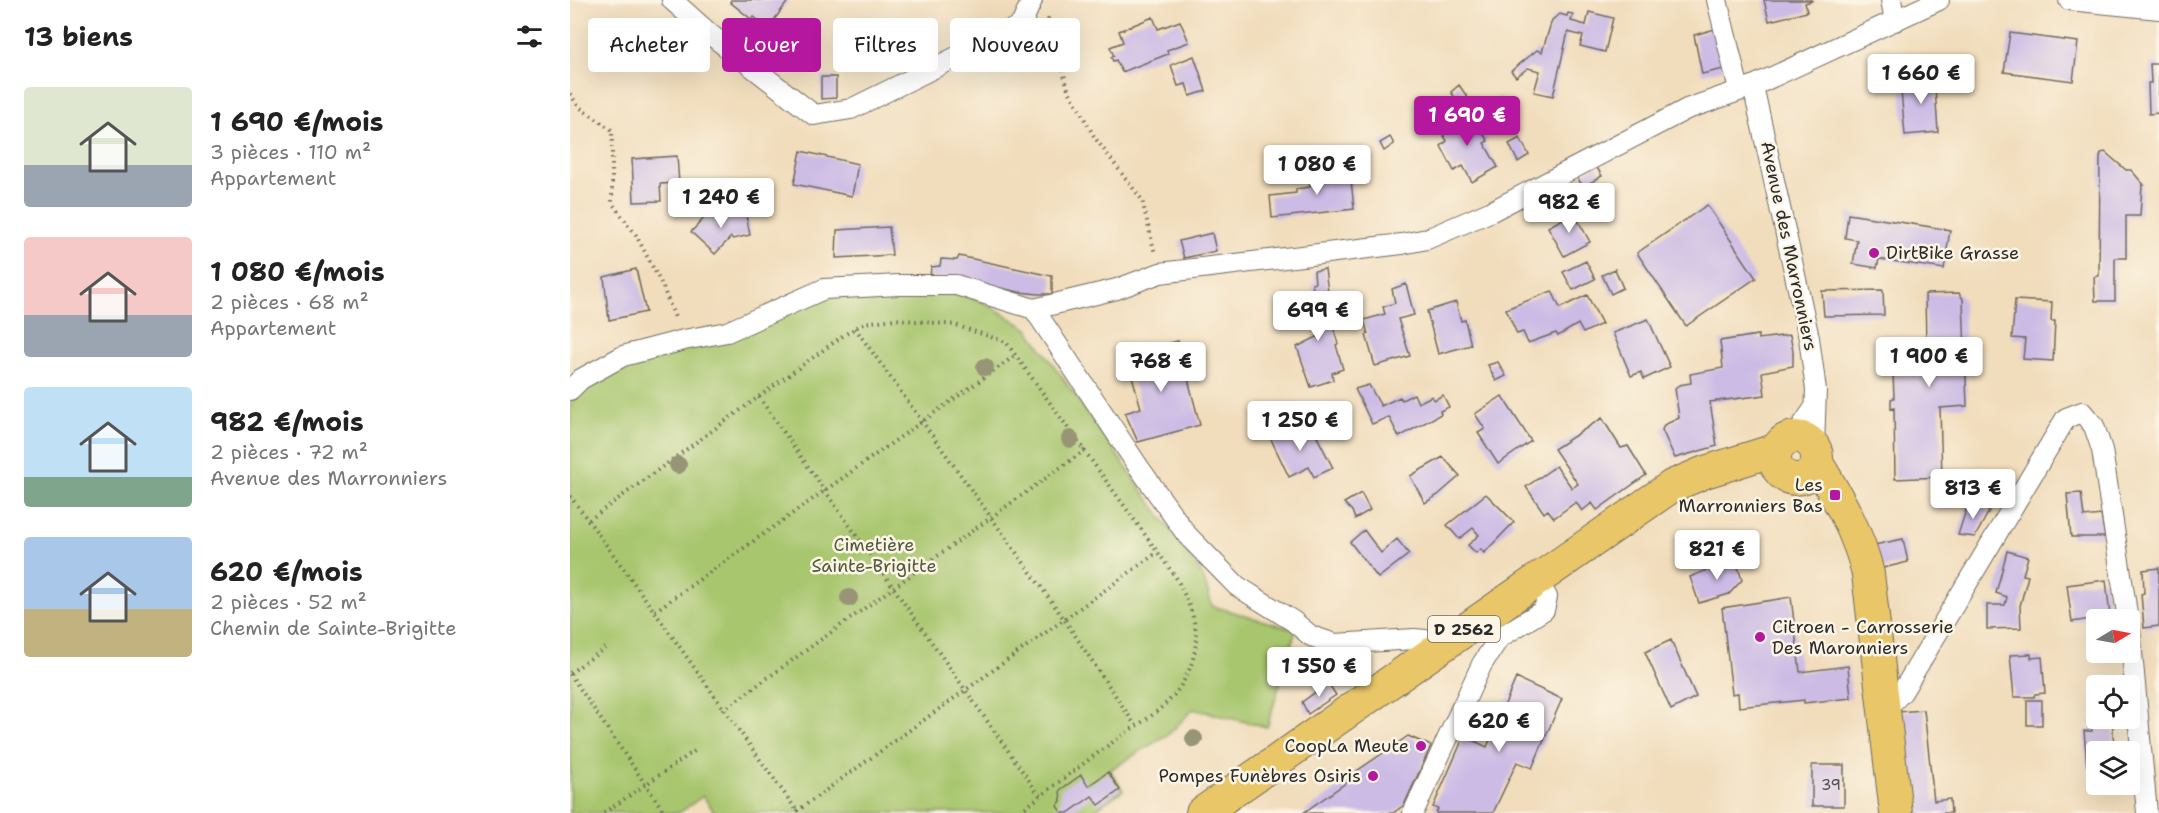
<!DOCTYPE html>
<html lang="fr">
<head>
<meta charset="utf-8">
<style>
	body { margin:0; font-family:"Shantell Sans",sans-serif; background:#f2f2f2; color:#222; height:100vh; display:flex; flex-direction:column; font-size:22px; white-space:nowrap }
	* { box-sizing:border-box; margin:0 }
	p { font-size:20px; color:#767676 }
	.icon { flex:none; width:33px; height:33px; fill:none; stroke:currentColor; stroke-width:2; stroke-linecap:round; stroke-linejoin:round }
	.map { position:relative; flex:1; overflow:hidden }
	.panel { display:flex; flex-direction:column; background:#fff; width:570px }
	.panel>* { flex:none }
	.guide { position:absolute; left:18px; top:18px; width:570px; height:54px; display:flex; gap:12px }
	.needle { width:39px; rotate:80deg }
	.buttons { position:absolute; left:1516px; top:609px; display:grid; gap:12px }
	.buttons a { display:grid; place-items:center; width:54px; height:54px; border-radius:6px; background:#fff; box-shadow:0 6px 24px #0002; font-size:30px }
	.price { position:absolute; translate:-50% -51px; padding:0 14px; border-radius:6px; background:#fff; color:#222; font-size:20px; line-height:39px; filter:drop-shadow(0 2px 3px #0008) }
	.price::after { content:''; position:absolute; left:50%; top:36px; width:18px; height:14px; margin-left:-9px; background:inherit; clip-path:polygon(0 0,100% 0,50% 100%) }
	.price.on { background:#b5179e; color:#fff }
	ul { padding:0; list-style:none }
	li { display:flex; align-items:center; gap:18px; height:150px; padding:0 24px }
	li span { display:grid; place-items:center; flex:none; width:168px; height:120px; border-radius:6px; color:#555 }
	li>.icon { margin-inline-start:auto }
	span .icon { width:72px; height:72px; fill:#fffc; stroke-width:1 }
	li b { font-size:26px }
	h2 { display:flex; justify-content:space-between; align-items:center; height:72px; padding:0 24px; font-size:26px }
	.chip { padding:0 21px; border-radius:6px; background:#fff; box-shadow:0 6px 24px #0002; font-size:21px; line-height:54px }
	.chip.on { background:#b5179e; color:#fff }
	main { display:flex; flex:1; min-height:0 }
	.map>svg:first-child { display:block }
</style>
</head>
<body>
<main>
<section class="panel">
<h2>13 biens<svg class="icon" aria-label="filters" viewBox="0 0 24 24"><path d="M4 7h16M4 17h16"/><circle cx="9" cy="7" r="2"/><circle cx="15" cy="17" r="2"/></svg></h2>
<ul>
<li><span style="background:linear-gradient(#dfe7d0 65%,#9aa5b1 0)"><svg class="icon" aria-label="home" viewBox="0 0 24 24"><path d="M3 11l9-7 9 7M6 9v11h12V9"/></svg></span><div><b>1 690 €/mois</b><p>3 pièces · 110 m²</p><p>Appartement</p></div></li>
<li><span style="background:linear-gradient(#f6c9c9 65%,#9aa5b1 0)"><svg class="icon" aria-label="home" viewBox="0 0 24 24"><path d="M3 11l9-7 9 7M6 9v11h12V9"/></svg></span><div><b>1 080 €/mois</b><p>2 pièces · 68 m²</p><p>Appartement</p></div></li>
<li><span style="background:linear-gradient(#bfe0f5 75%,#7fa58c 0)"><svg class="icon" aria-label="home" viewBox="0 0 24 24"><path d="M3 11l9-7 9 7M6 9v11h12V9"/></svg></span><div><b>982 €/mois</b><p>2 pièces · 72 m²</p><p>Avenue des Marronniers</p></div></li>
<li><span style="background:linear-gradient(#a9c7e8 60%,#c2b280 0)"><svg class="icon" aria-label="home" viewBox="0 0 24 24"><path d="M3 11l9-7 9 7M6 9v11h12V9"/></svg></span><div><b>620 €/mois</b><p>2 pièces · 52 m²</p><p>Chemin de Sainte-Brigitte</p></div></li>
</ul>
</section>
<div class="map">
<svg width="1589" height="813" viewBox="0 0 1589 813">
	<rect width="100%" height="100%" fill="#fcf5e5"/>
	<filter id="ink" filterUnits="userSpaceOnUse"><feTurbulence type="fractalNoise" baseFrequency=".0167" numOctaves="2"/><feDisplacementMap in="SourceGraphic" scale="12" xChannelSelector="R" yChannelSelector="G"/><feConvolveMatrix kernelMatrix="1 2 1 2 8 2 1 2 1" color-interpolation-filters="sRGB"/></filter>
	<filter id="wash" filterUnits="userSpaceOnUse"><feTurbulence type="fractalNoise" baseFrequency=".008" numOctaves="4" result="noise"/><feDisplacementMap in="SourceGraphic" scale="24" xChannelSelector="R" yChannelSelector="G"/><feGaussianBlur stdDeviation="1.35" result="paint"/><feColorMatrix in="noise" values="0 0 0 0 0 0 0 0 0 0 0 0 0 0 0 0 0 1.4 0 .05"/><feComposite in="paint" operator="in"/></filter>
	<g filter="url(#wash)">
		<rect width="100%" height="100%" fill="#f1ddbc"/>
		<path fill="#a8c66e" stroke="#6a784c" stroke-width="1.5" d="M357,291L393,295L414,302L458,329L633,576L642,606L726,630L697,727L623,709L600,733L540,770L553,790L520,813H145L133,796L109,813H0V403L12,390L43,373L82,356L256,297Z"/>
		<g id="blocks">
			<path fill="#ccbbe5" d="M161,0H219L198,28L184,17L181,19L160,2Z
				M1194,0H1242V1L1235,3L1237,12L1199,21Z
				M1019,12L1043,18L1035,52L1010,46L1013,36L998,32L983,96L964,92L970,71L958,68L946,77L941,71L967,50L972,52L982,20L990,14L997,16L998,13L1003,14L1001,21L1016,25Z
				M297,17L309,59L282,66L270,24Z
				M583,17L588,29L610,21L619,42L597,50L598,54L552,72L546,60L543,61L541,57L544,56L540,47L553,42L549,31Z
				M1145,29L1154,69L1132,74L1124,35Z
				M1440,33L1508,42L1503,81L1434,72Z
				M624,56L636,91L620,96L616,84L608,86L601,65Z
				M1580,64H1589V113L1579,114L1578,83H1581Z
				M1367,71L1368,86L1365,87L1368,132L1335,135L1331,91L1343,89L1341,74Z
				M251,77H266V98L251,99Z
				M889,85L902,104L892,109L881,92Z
				M931,97L939,112L933,115L925,100Z
				M883,115L888,123L901,115L918,141L914,143L928,167L902,182L893,166L884,171L871,146L877,141L867,124Z
				M820,137L824,144L814,151L810,143Z
				M950,138L959,155L948,162L939,144Z
				M231,151L288,164L282,196L224,184Z
				M1535,152L1556,170H1561L1574,185H1572L1570,216H1556V258H1545V301H1525L1524,277L1529,276L1530,158L1531,153Z
				M107,156L109,183L90,184L91,201L64,202L62,159Z
				M1026,166L1032,176L1013,187L1007,177Z
				M780,170L784,209L702,218L700,196L726,193V189L740,187V175Z
				M1137,205L1186,278L1116,326L1067,253Z
				M154,210L176,215L180,235L163,239L161,237L145,254L121,232L140,212L148,220Z
				M1004,213L1020,242L994,256L978,227Z
				M1278,214L1380,230L1374,269L1309,259L1307,268L1283,264L1287,240L1275,238Z
				M319,227L322,255L266,258L267,230Z
				M642,233L646,251L614,258L609,241Z
				M389,256L482,276V294H469L449,292L379,277L360,278L361,267L370,266L371,259L387,260Z
				M1016,261L1025,279L1003,290L993,272Z
				M66,269L76,312L39,320L34,277Z
				M755,269L758,292L744,294L742,284L745,283L744,271Z
				M1045,269L1053,288L1041,294L1032,275Z
				M836,284L844,315L828,319L840,356L805,366L796,335L798,334L794,320L815,314L813,307L825,303L822,289Z
				M1313,290L1314,315L1254,316L1252,291Z
				M982,291L990,308L1017,295L1032,324L1013,333L1008,324L988,336L986,333L958,343L953,332L947,334L936,309Z
				M1389,293L1393,299L1397,406L1370,408L1372,477L1325,479L1324,408L1321,409V399L1324,398L1322,348L1356,346L1355,294Z
				M755,296L768,344L766,345L773,369L762,373L763,380L741,387L727,347L749,336L743,321L726,325L722,306Z
				M1445,300L1482,302L1481,321H1485L1483,361L1453,359L1455,339L1442,338Z
				M886,302L891,321L895,320L901,345L868,354L857,311Z
				M1078,319L1100,367L1074,379L1071,372L1061,376L1043,333Z
				M1188,335V339L1220,335L1223,351V366L1192,372L1195,395L1140,402L1147,446L1105,458L1092,430L1094,425L1109,418L1105,388L1109,385L1121,383L1120,374L1153,368L1150,341Z
				M608,341L630,425L568,442L555,413L571,408L556,355Z
				M928,362L936,376L926,381L918,365Z
				M799,385L811,406L830,397L832,400L844,394L848,403L862,396L864,400L873,395L879,407L870,411L871,414L829,437L819,417L802,424L785,389Z
				M932,396L961,441L928,464L908,433L915,429L905,414Z
				M1032,418L1051,448L1058,446L1076,475L1027,510L1022,503L1012,511L1006,502L984,518L978,510L974,513L956,487L986,466L1002,488L1008,484L984,449Z
				M723,423L730,437L744,431L763,468L744,477L739,467L719,477L699,435Z
				M873,457L890,476L868,495L855,503L840,476Z
				M791,493L800,510L785,519L782,511L774,503Z
				M1511,493L1514,517L1531,515L1535,537H1501L1497,494Z
				M916,494L944,522L914,553L911,549L906,553L898,545L909,535L903,528L889,539L877,525Z
				M1399,501L1419,511L1405,537L1388,535Z
				M794,530L811,553L827,539L839,554L808,578L780,542Z
				M1333,539L1338,562L1309,569L1304,545Z
				M1437,551L1458,557L1453,575L1458,576L1450,606L1451,628L1417,629V605H1435L1437,597L1426,593Z
				M1165,558L1172,580L1159,594L1129,603L1120,577Z
				M1589,568V626L1574,628L1571,594L1574,593L1573,570Z
				M1536,580L1540,616L1502,622L1497,585Z
				M1221,597L1230,672L1278,666L1281,698L1234,703V700L1169,707L1168,693L1162,694L1152,608Z
				M1101,640L1126,697L1101,710L1075,652Z
				M1461,654V658L1472,657L1475,693L1465,694L1464,697H1444L1440,655Z
				M946,678L992,699L962,768L947,762L923,813H866L868,809L863,807L894,736L917,747Z
				M758,683L766,695L738,714L732,702Z
				M1457,700H1472V725H1457Z
				M1354,710L1364,801L1380,799L1381,813H1339L1327,712Z
				M1529,719H1542L1544,745H1528L1527,766H1517L1514,731H1522L1520,720Z
				M838,736L861,746L834,805L823,813H733L780,780L778,777Z
				M1242,765H1274V806H1242Z
				M538,772L550,790L529,805L522,796L498,813H492L487,806L491,801L490,790L511,775L518,786Z"/>
		</g>
	</g>
	<g filter="url(#ink)">
		<use href="#blocks" fill-opacity="0" stroke="#70695e" stroke-width="1.5"/>
		<g fill="none" stroke-linecap="round" stroke-linejoin="round">
			<g stroke="#70695e" stroke-width="22">
				<path id="minor" d="M102,0L141,35L244,115L281,109L451,25L462,0
					M1147,0L1169,90
					M1321,0L1325,21
					M1499,0L1589,9
					M1183,86L1239,338L1246,390L1244,447
					M464,309L547,289L590,273L832,244L857,239L922,211L1117,109L1183,86L1369,0
					M464,309L568,466L617,535L667,586L723,621L741,636L765,644L844,639L856,640L868,647
					M0,390L11,379L53,356L114,340L157,332L254,289L329,285H386L464,309
					M1225,436L1245,407
					M1560,631L1577,813
					M1314,711L1332,692L1496,418L1512,412L1524,426L1532,450L1558,620
					M843,813L912,664L929,638L974,610L977,597L966,579"/>
			</g>
			<g stroke="#70695e" stroke-width="34">
				<path id="primary" d="M1205 458a21 21 0 1 1 42 0a21 21 0 1 1-42 0Z
					M1247,463C1268,498 1289,534 1298,574L1326,813
					M632,813L1102,486L1135,472L1205,450"/>
			</g>
			<path stroke="#70695e" stroke-width="4" stroke-dasharray="1.5 4.5" stroke-linecap="butt" d="M478,18L498,89L525,138L572,200L585,254
				M0,94L9,107L42,130V203L66,235L92,285L106,320
				M285,328L494,619L565,725
				M189,397L470,796
				M0,496C78,600 151,707 228,812
				M19,520L274,335L294,323L325,319L385,325L436,342L607,579C614,594 622,609 625,626C630,655 615,688 592,707C579,719 562,728 547,739C514,763 481,788 448,813
				M85,611L446,355
				M0,673L38,646
				M0,674L95,813
				M153,710L515,450
				M227,811L588,552
				M34,813L126,750"/>
			<use href="#minor" stroke="#fff" stroke-width="20"/>
			<use href="#primary" stroke="#e9c769" stroke-width="32"/>
		</g>
		<g fill="#989577">
			<circle cx="415" cy="367" r="9"/>
			<circle cx="500" cy="439" r="9"/>
			<circle cx="108" cy="465" r="9"/>
			<circle cx="279" cy="598" r="9"/>
			<circle cx="624" cy="739" r="9"/>
		</g>
	</g>
	<g fill="#b5179e" stroke="#fcf5e5" stroke-width="2">
		<circle cx="1304" cy="253" r="6"/>
		<rect x="1259" y="489" width="12" height="12" rx="3"/>
		<circle cx="1190" cy="637" r="6"/>
		<circle cx="851" cy="746" r="6"/>
		<circle cx="803" cy="776" r="6"/>
	</g>
	<g text-anchor="middle" dominant-baseline="central" stroke-width="5" stroke-linejoin="round" paint-order="stroke">
		<g font-size="15" fill="#534f5a">
			<text x="1261" y="785">39</text>
		</g>
		<rect fill="#fcf5e5" stroke="#6a6863" stroke-width="1.5" x="858" y="616" width="72" height="26" rx="4.5"/>
		<g font-size="16" font-weight="bold" fill="#2b2b2b">
			<text x="894" y="629">D 2562</text>
		</g>
		<g font-size="18" fill="#2b2b2b" stroke="#fcf5e5">
			<text transform="translate(1219 246) rotate(78)">Avenue des Marronniers</text>
		</g>
		<g font-size="18" fill="#2b2b2b" stroke="#fcf5e5" text-anchor="end">
			<text x="1316" y="253" text-anchor="start">DirtBike Grasse</text>
			<text x="1253" y="485">Les<tspan x="1253" dy="21">Marronniers Bas</tspan></text>
			<text x="1202" y="627" text-anchor="start">Citroen - Carrosserie<tspan x="1202" dy="21">Des Maronniers</tspan></text>
			<text x="839" y="746">CoopLa Meute</text>
			<text x="791" y="776">Pompes Funèbres Osiris</text>
		</g>
		<g font-size="18" fill="#505a3f" stroke="#fcf5e5">
			<text x="304" y="545">Cimetière<tspan x="304" dy="21">Sainte-Brigitte</tspan></text>
		</g>
	</g>
</svg>
<div class="buttons">
<a><svg class="needle" viewBox="-14 -14 28 28"><path d="M0-13l5 13h-10z" fill="#e53935"/><path d="M0 13l5-13h-10z" fill="#767676"/></svg></a>
<a><svg class="icon" aria-label="locate" viewBox="0 0 24 24"><circle cx="12" cy="12" r="6"/><path d="M12 2v4M12 18v4M2 12h4M18 12h4"/></svg></a>
<a><svg class="icon" aria-label="layers" viewBox="0 0 24 24"><path d="M12 4l9 5-9 5-9-5zM3 14l9 5 9-5"/></svg></a>
</div>
<b class="price" style="left:1351px;top:105px">1 660 €</b>
<b class="price on" style="left:897px;top:147px">1 690 €</b>
<b class="price" style="left:747px;top:196px">1 080 €</b>
<b class="price" style="left:151px;top:229px">1 240 €</b>
<b class="price" style="left:999px;top:234px">982 €</b>
<b class="price" style="left:748px;top:342px">699 €</b>
<b class="price" style="left:1359px;top:388px">1 900 €</b>
<b class="price" style="left:591px;top:393px">768 €</b>
<b class="price" style="left:730px;top:452px">1 250 €</b>
<b class="price" style="left:1403px;top:520px">813 €</b>
<b class="price" style="left:1147px;top:581px">821 €</b>
<b class="price" style="left:749px;top:698px">1 550 €</b>
<b class="price" style="left:929px;top:753px">620 €</b>
<div class="guide">
<a class="chip">Acheter</a>
<a class="chip on">Louer</a>
<a class="chip">Filtres</a>
<a class="chip">Nouveau</a>
</div>
</div>
</main>
</body>
</html>
